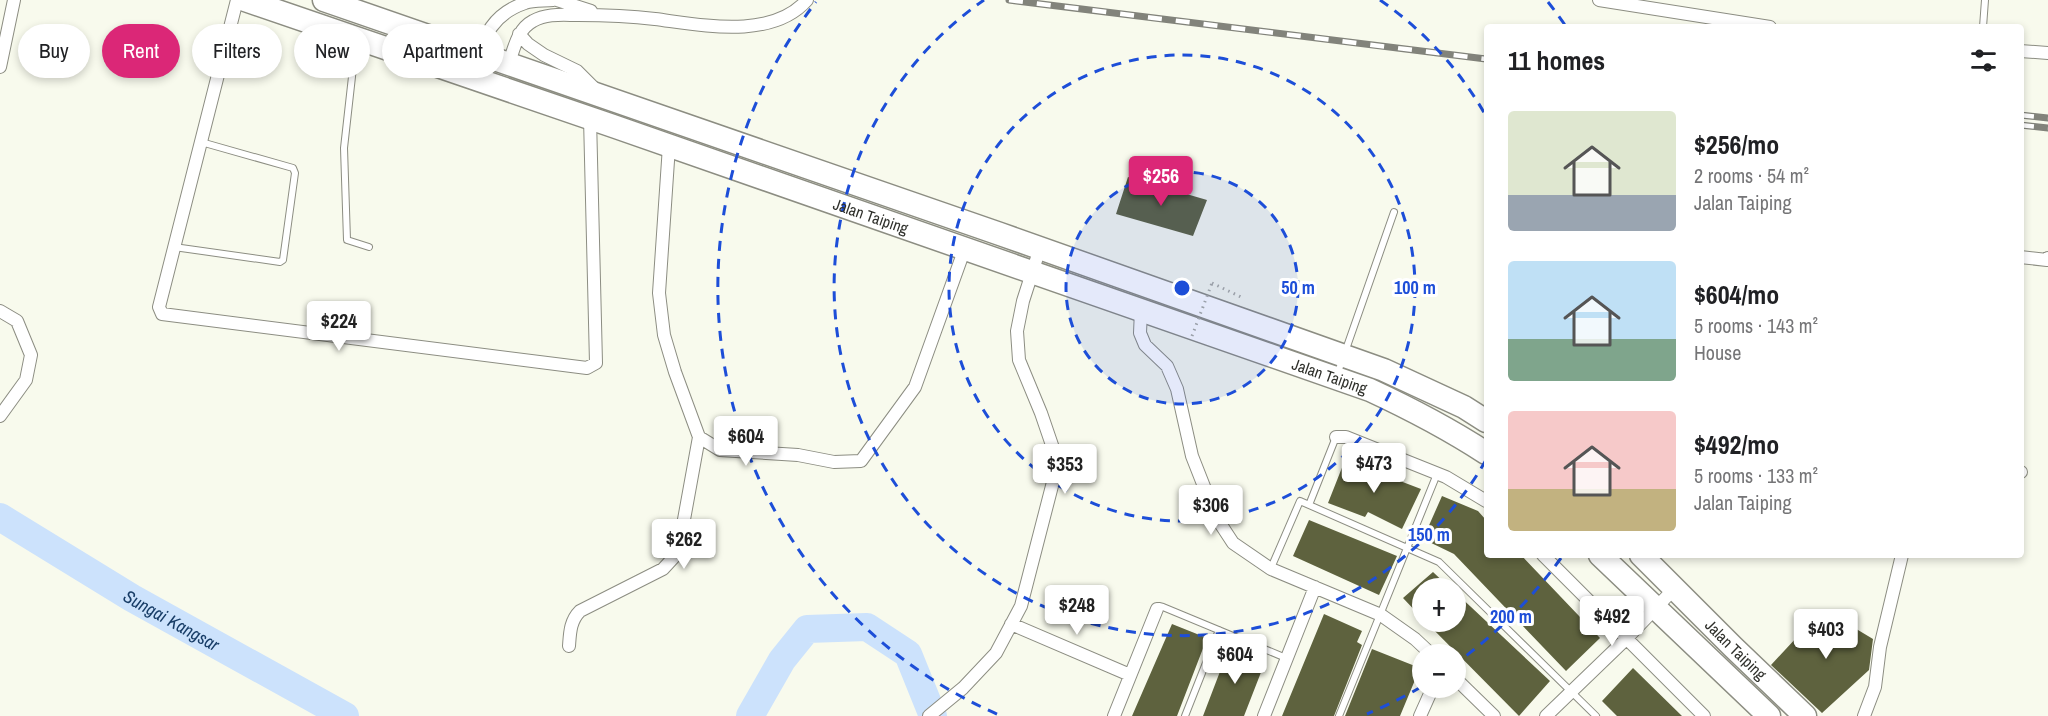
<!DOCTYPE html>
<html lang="en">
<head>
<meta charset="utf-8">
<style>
	body { margin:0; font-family:"Archivo Narrow",sans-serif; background:#f6f6f6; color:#202124; height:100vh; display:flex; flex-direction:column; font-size:22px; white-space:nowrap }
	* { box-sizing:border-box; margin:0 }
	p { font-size:20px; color:#757577 }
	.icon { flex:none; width:33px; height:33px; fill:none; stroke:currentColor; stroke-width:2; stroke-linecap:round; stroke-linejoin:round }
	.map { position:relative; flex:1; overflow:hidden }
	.panel { position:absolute; left:1484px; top:24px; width:540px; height:534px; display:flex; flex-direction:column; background:#fff; border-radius:6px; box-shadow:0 3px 9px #0003 }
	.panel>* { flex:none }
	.guide { position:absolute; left:18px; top:24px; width:570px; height:54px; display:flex; gap:12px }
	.tools { position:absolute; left:1412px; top:578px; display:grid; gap:12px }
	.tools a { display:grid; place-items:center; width:54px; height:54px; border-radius:50%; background:#fff; box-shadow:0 3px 9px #0003; font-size:30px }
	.price { position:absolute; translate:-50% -51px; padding:0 14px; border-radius:6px; background:#fff; color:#222; font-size:20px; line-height:39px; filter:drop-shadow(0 2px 3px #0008) }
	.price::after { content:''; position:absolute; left:50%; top:36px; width:18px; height:14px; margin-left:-9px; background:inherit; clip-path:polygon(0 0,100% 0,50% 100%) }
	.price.active { background:#db2777; color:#fff }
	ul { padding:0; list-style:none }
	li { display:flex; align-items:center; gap:18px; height:150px; padding:0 24px }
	li span { display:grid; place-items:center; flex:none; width:168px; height:120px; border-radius:6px; color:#555 }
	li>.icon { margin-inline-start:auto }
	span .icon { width:72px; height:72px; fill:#fffc; stroke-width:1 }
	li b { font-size:26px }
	h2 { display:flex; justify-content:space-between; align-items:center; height:72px; padding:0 24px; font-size:26px }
	.chip { padding:0 21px; border-radius:27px; background:#fff; box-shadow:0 3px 9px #0003; font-size:21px; line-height:54px }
	.chip.active { background:#db2777; color:#fff }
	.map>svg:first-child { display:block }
</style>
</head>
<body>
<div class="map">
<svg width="2048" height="716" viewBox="0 0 2048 716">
	<rect width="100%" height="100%" fill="#f8faed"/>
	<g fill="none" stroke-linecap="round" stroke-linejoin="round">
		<g stroke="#cce2fc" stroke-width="28">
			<path id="s1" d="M0,517L132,598L345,716"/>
			<path d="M750,716L782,660L807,629L867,627L908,654L933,716"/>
		</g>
	</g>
	<path fill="#5e623e" d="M1128,177L1207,200L1193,236L1116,214Z
		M1345,460L1421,489L1402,529L1368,512L1365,517L1328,503Z
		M1442,496L1478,511L1486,520V555H1521L1600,638L1566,671L1454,554L1423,539Z
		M1309,520L1397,556L1379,595L1293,556Z
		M1433,572L1450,588H1422V618L1403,598Z
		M1455,592L1550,681L1519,716L1425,621H1455Z
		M1823,609L1873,639L1869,670L1822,713L1771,665Z
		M1324,614L1362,631L1357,642L1362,645L1334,716H1282Z
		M1172,624L1207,638L1177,716H1132Z
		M1229,648L1265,662L1244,716H1203Z
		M1372,649L1420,668L1400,716H1345Z
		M1633,668L1682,716H1617L1602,701Z"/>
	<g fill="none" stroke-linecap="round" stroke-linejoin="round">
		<g stroke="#8c8d82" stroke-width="8">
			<path id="lane" d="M1983,27L1985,0
				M356,41L344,148L347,240L369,247
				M174,247L280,262L283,260L295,173L293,168L201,142
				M1337,375L1394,212
				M1309,505L1336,437
				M1271,568L1300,501L1439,562L1596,716
				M1157,608L1159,606L1163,607L1286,658
				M1185,716L1219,630
				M1339,716L1437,474"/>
		</g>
		<g stroke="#8c8d82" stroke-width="14">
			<path id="street" d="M237,0L159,307L162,314L587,368L596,363L590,118
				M557,0L591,11
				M1599,0L1770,27
				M519,34L528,44L544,55L577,71L595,89
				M2020,51L2048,53
				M0,67L14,0
				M507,68C514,51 516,30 533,21C547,13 563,15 578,15C603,15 630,16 655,19C702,25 772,40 807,0
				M470,77C483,43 487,16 525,3C533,0 544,1 553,0
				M669,146L659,293L664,335L675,372L699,437L720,450L798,455L834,462L861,461L915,387L965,248
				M2020,257L2047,260L2048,258
				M1141,310L1140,333L1145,345L1167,366L1177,389L1192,456L1216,517L1233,543L1271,569L1381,615L1415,639L1431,654
				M0,311L17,321L31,355L26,380L0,416
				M1336,437H1346L1446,477L1486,501
				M2020,472H2021
				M1543,555L1704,716
				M1011,624L1130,675
				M569,646C570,633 570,621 580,611L663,569L675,556L679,547L699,437
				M1455,678L1494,716
				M929,716L963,688L996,653L1021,606L1053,482V448L1041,413L1019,360L1017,331L1023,301L1040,248
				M1114,716L1157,609
				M1264,716L1315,587
				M1420,716L1433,687
				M1546,716L1626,639L1674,589
				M1864,716L1875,687L1880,647L1902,555"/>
		</g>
		<g stroke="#8c8d82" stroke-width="25">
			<g id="highway">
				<path id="s2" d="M245,0L613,126L1370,390C1411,409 1449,429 1486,453"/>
				<path d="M324,0L1000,234L1384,370L1464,407L1486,421"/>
				<path d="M1600,555L1769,716"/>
				<path id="s3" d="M1641,555L1733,647L1805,716"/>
			</g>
		</g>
		<path stroke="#aaaba2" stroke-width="3" stroke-dasharray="1.5 4.5" stroke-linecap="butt" d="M1212,283L1243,298"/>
		<use href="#lane" stroke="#fff" stroke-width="6"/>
		<use href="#street" stroke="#fff" stroke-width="12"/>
		<use href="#highway" stroke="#fff" stroke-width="22"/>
		<g stroke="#82837b" stroke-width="7">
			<path id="rail" d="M1009,0L1486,59
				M2020,115L2048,118
				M2020,125L2048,128"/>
		</g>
		<use href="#rail" stroke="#fff" stroke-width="4.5" stroke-dasharray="14" stroke-linecap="butt"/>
		<path stroke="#aaaba2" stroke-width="3" stroke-dasharray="1.5 4.5" stroke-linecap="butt" d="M1192,336L1212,283"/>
	</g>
	<circle cx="1182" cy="288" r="116" fill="#1d4ed8" fill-opacity=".12"/>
	<g fill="none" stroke="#1d4ed8" stroke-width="3" stroke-dasharray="10 8">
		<circle cx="1182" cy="288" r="116"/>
		<circle cx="1182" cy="288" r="233"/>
		<path d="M1486 460A349 349 0 1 1 984 0M1380 0A349 349 0 0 1 1486 116"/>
		<path d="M1561 558A465 465 0 0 1 1455 664M1421 687A465 465 0 0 1 1367 714M997 714A465 465 0 0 1 816 2M1548 2A465 465 0 0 1 1565 25"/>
	</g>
	<g text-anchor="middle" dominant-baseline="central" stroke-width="6" stroke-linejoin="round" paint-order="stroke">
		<g font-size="16" fill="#2f302b" stroke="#fff">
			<text stroke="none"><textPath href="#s2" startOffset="662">Jalan Taiping</textPath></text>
			<text stroke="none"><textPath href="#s2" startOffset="1148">Jalan Taiping</textPath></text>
			<text stroke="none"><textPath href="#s3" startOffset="134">Jalan Taiping</textPath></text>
		</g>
		<g font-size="18" font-style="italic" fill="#183d67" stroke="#fff">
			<text stroke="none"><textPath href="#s1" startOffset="200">Sungai Kangsar</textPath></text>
		</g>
	</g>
	<circle cx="1182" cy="288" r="9" fill="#1d4ed8" stroke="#fff" stroke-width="3"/>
	<g font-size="18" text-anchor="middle" font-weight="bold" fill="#1d4ed8" stroke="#fff" stroke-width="6" stroke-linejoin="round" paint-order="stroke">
		<text x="1298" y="294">50 m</text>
		<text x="1415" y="294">100 m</text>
		<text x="1429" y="541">150 m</text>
		<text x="1511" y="623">200 m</text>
	</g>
</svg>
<div class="tools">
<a>+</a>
<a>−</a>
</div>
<b class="price active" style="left:1161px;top:207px">$256</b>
<b class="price" style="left:339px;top:352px">$224</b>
<b class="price" style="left:746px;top:467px">$604</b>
<b class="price" style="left:1374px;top:494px">$473</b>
<b class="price" style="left:1065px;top:495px">$353</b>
<b class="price" style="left:1211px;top:536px">$306</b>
<b class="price" style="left:684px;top:570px">$262</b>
<b class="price" style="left:1077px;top:636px">$248</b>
<b class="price" style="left:1612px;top:647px">$492</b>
<b class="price" style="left:1826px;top:660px">$403</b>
<b class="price" style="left:1235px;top:685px">$604</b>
<div class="guide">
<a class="chip">Buy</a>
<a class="chip active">Rent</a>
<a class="chip">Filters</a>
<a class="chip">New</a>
<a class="chip">Apartment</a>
</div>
<section class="panel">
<h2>11 homes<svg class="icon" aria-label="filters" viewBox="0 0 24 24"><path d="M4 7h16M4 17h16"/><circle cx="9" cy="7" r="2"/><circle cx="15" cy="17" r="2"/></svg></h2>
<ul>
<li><span style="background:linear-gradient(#dfe7d0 70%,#9aa5b1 0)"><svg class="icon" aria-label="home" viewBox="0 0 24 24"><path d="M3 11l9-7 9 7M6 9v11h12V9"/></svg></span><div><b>$256/mo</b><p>2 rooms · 54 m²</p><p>Jalan Taiping</p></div></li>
<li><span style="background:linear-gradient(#bfe0f5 65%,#7fa58c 0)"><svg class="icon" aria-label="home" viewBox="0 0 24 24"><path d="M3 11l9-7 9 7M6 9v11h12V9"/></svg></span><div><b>$604/mo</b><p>5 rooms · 143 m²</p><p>House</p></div></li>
<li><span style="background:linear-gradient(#f6c9c9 65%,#c2b280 0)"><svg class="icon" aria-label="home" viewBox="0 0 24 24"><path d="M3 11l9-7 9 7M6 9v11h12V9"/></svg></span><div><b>$492/mo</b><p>5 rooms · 133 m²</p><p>Jalan Taiping</p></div></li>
</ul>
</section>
</div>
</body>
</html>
